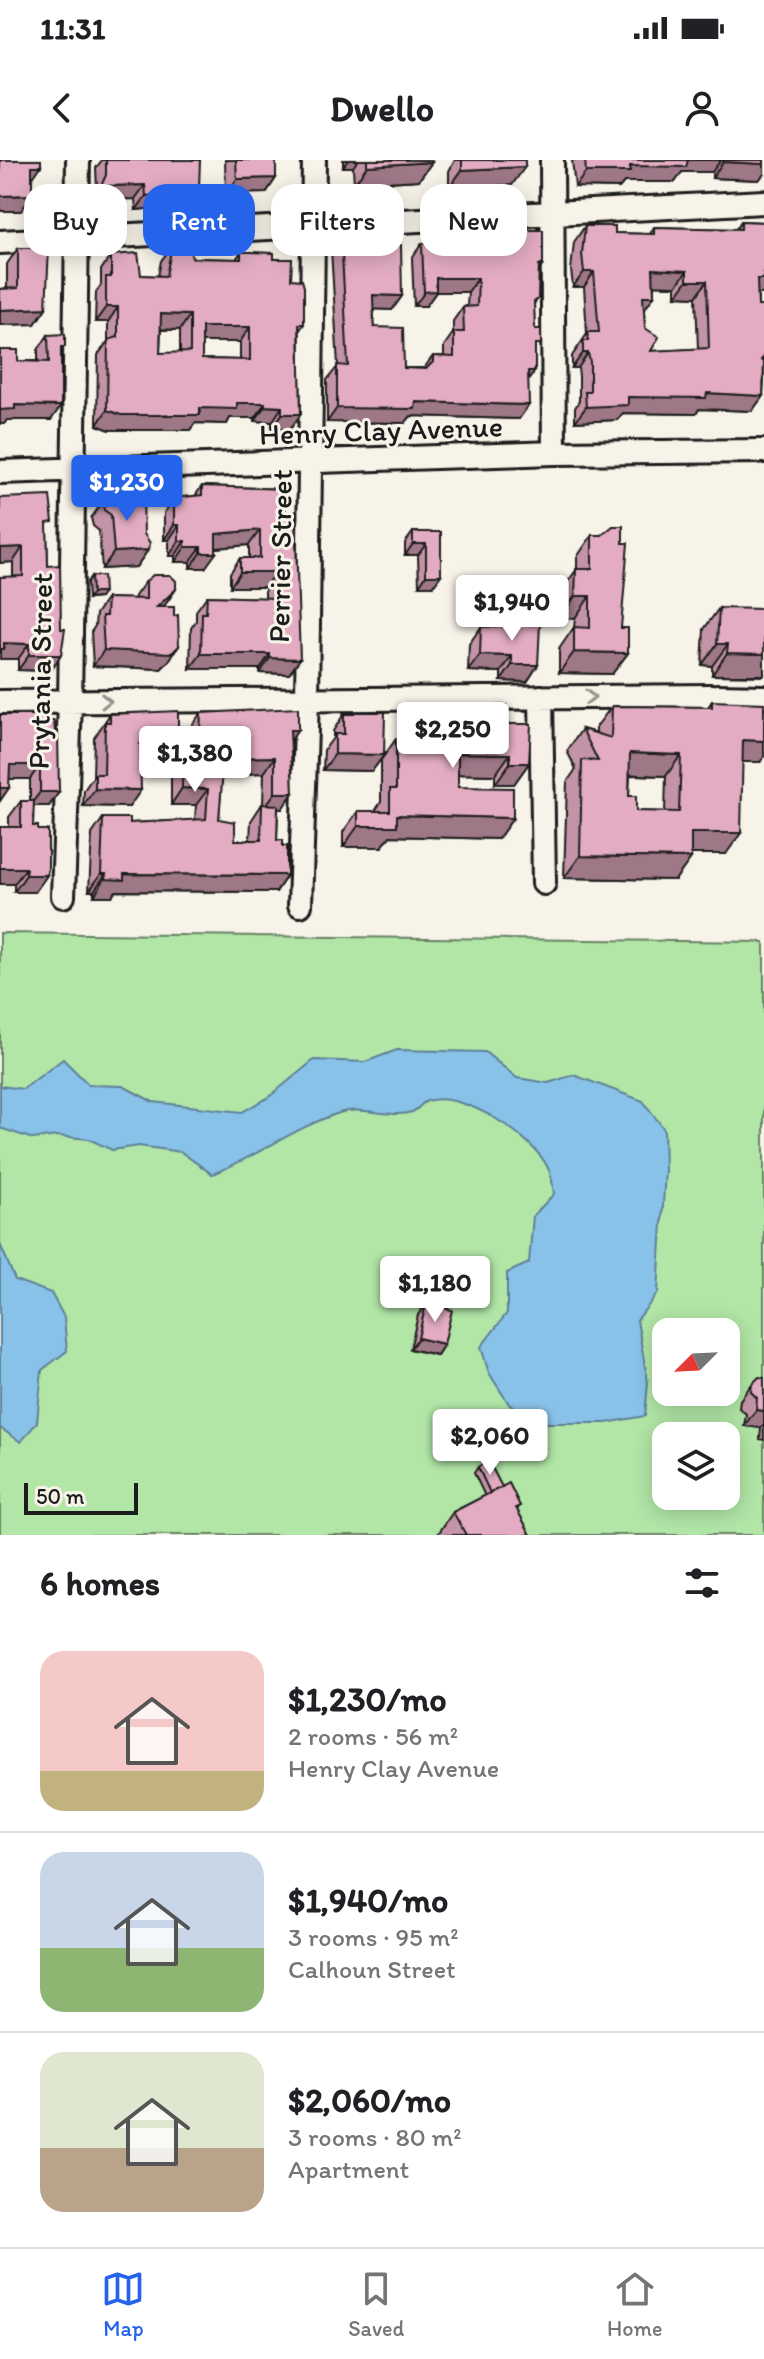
<!DOCTYPE html>
<html lang="en">
<head>
<meta charset="utf-8">
<style>
	body { margin:0; font-family:Itim,sans-serif; background:#f6f6f6; color:#202124; height:100vh; display:flex; flex-direction:column; font-size:30px; white-space:nowrap }
	* { box-sizing:border-box; margin:0 }
	p { font-size:26px; color:#757577 }
	.icon { flex:none; width:44px; height:44px; fill:none; stroke:currentColor; stroke-width:2; stroke-linecap:round; stroke-linejoin:round }
	.map { position:relative; height:1375px; overflow:hidden }
	.details { display:flex; flex-direction:column; background:#fff; flex:1 }
	.details>* { flex:none }
	.guide { position:absolute; left:24px; top:24px; width:716px; height:72px; display:flex; gap:16px }
	.needle { width:52px; rotate:246deg }
	.fabs { position:absolute; left:652px; top:1158px; display:grid; gap:16px }
	.fabs a { display:grid; place-items:center; width:88px; height:88px; border-radius:16px; background:#fff; box-shadow:0 4px 20px #0003; font-size:40px }
	.scale { position:absolute; left:24px; bottom:20px; width:114px; box-sizing:border-box; padding-left:8px; border:4px solid #1c1c1c; border-top:0; font-size:22px; line-height:28px; white-space:nowrap; color:#1c1c1c; -webkit-text-stroke:6px #f7f3e8; paint-order:stroke }
	.price { position:absolute; translate:-50% -68px; padding:0 18px; border-radius:8px; background:#fff; color:#222; font-size:26px; line-height:52px; filter:drop-shadow(0 2px 4px #0008) }
	.price::after { content:''; position:absolute; left:50%; top:48px; width:24px; height:18px; margin-left:-12px; background:inherit; clip-path:polygon(0 0,100% 0,50% 100%) }
	.price.on { background:#2563eb; color:#fff }
	ul { padding:0; list-style:none }
	li { display:flex; align-items:center; gap:24px; height:200px; padding:0 40px }
	li+li { border-top:2px solid #e0e0e0 }
	li span { display:grid; place-items:center; flex:none; width:224px; height:160px; border-radius:24px; color:#555 }
	li>.icon { margin-inline-start:auto }
	span .icon { width:96px; height:96px; fill:#fffc; stroke-width:1 }
	li b { font-size:34px }
	h2 { display:flex; justify-content:space-between; align-items:center; height:96px; padding:0 40px; font-size:34px }
	.pill { padding:0 28px; border-radius:24px; background:#fff; box-shadow:0 4px 20px #0003; font-size:28px; line-height:72px }
	.pill.on { background:#2563eb; color:#fff }
	.status { display:flex; justify-content:space-between; align-items:center; height:56px; padding:0 40px; background:#fff; direction:ltr }
	.status svg { height:22px; fill:currentColor }
	header { display:flex; justify-content:space-between; align-items:center; height:104px; padding:0 40px; background:#fff; font-size:36px; font-weight:700 }
	.tabs { display:flex; justify-content:space-around; align-items:center; height:112px; border-top:2px solid #e0e0e0; background:#fff; font-size:22px; color:#757577 }
	.tabs a { display:grid; justify-items:center; gap:4px }
	.tabs .on { color:#2563eb }
	.map>svg:first-child { display:block }
</style>
</head>
<body>
<div class="status"><b>11:31</b><svg viewBox="0 0 49 12"><path d="M0 12V9h3v3zM5 12V6h3v6zM10 12V3h3v9zM15 12V0h3v12zM26 1h20v11H26zM47 4h2v5h-2z"/></svg></div>
<header><svg class="icon" aria-label="back" viewBox="0 0 24 24"><path d="M15 5l-7 7 7 7"/></svg>Dwello<svg class="icon" aria-label="person" viewBox="0 0 24 24"><circle cx="12" cy="8" r="4"/><path d="M4 21q1-7 8-7t8 7"/></svg></header>
<div class="map">
<svg width="764" height="1375" viewBox="0 0 764 1375">
	<rect width="100%" height="100%" fill="#f7f3e8"/>
	<filter id="ink" filterUnits="userSpaceOnUse"><feTurbulence type="fractalNoise" baseFrequency=".0125" numOctaves="2"/><feDisplacementMap in="SourceGraphic" scale="16" xChannelSelector="R" yChannelSelector="G"/><feConvolveMatrix kernelMatrix="1 2 1 2 8 2 1 2 1" color-interpolation-filters="sRGB"/></filter>
	<g filter="url(#ink)">
		<path fill="#b1e6a7" stroke="#668162" stroke-width="2" fill-rule="evenodd" d="M0,773L764,782V1375H0ZM666,1172H726V1232H666ZM666,1276H726V1336H666Z"/>
		<path fill="#89c2e8" stroke="#5d8096" stroke-width="2" d="M397,890L485,892L517,918L548,923L574,915L643,941L664,969L665,1010L658,1133L637,1160L648,1223L645,1256L606,1263H532L509,1244L489,1213L481,1187L507,1153V1113L529,1103L533,1056L554,1034C553,1026 552,1017 549,1010C535,977 463,930 427,941C421,943 418,950 412,952C390,959 361,945 339,953C294,968 256,997 212,1014L181,992L139,986L112,990L89,979L58,976L33,979L0,968V926L23,929L63,899L89,925L123,926L153,942L242,952L269,937L314,900L365,902Z
			M0,1084L15,1120L51,1133L64,1157L67,1191L42,1210L37,1262L21,1282L0,1268Z"/>
		<g fill="none" stroke-linecap="round" stroke-linejoin="round">
			<g stroke="#1c1c1c" stroke-width="28">
				<path id="minor" d="M552,0L554,293
					M0,82L764,42
					M0,312L554,293L764,291
					M717,536L764,537
					M541,537L544,723
					M0,542L712,536
					M63,736L70,542L78,0
					M300,745L307,539L314,0"/>
			</g>
			<use href="#minor" stroke="#f7f3e8" stroke-width="22"/>
		</g>
		<path fill="#c394a7" stroke="#1c1c1c" stroke-width="2" fill-rule="evenodd" d="M102,0H200L190,41H160L155,48L136,50L135,39L91,40L97,29L96,8Z
			M225,0H276V18L266,33L226,34Z
			M343,0H431L432,2L419,20L354,24L353,7H343Z
			M455,0H525L512,25L449,28V11Z
			M572,0H764L763,14L759,20L712,18V12H682L675,22H624L619,28L575,27Z
			M741,61L764,62V134H758V146H764V199L763,201L764,202V220L763,236L752,251L699,249L696,254L623,253L617,260L575,262V248L579,241V217L578,208H572V196L587,174L584,127H573L571,110L574,82L585,66L615,73L650,74L654,67L736,69ZM654,125L676,126V136L696,137L698,189L651,191L645,168L644,150L654,136Z
			M520,70L543,105L539,111L538,139L534,144L535,211L528,220L519,259L411,256L405,263L327,262V220L338,206L331,89L341,75L363,84L402,136L392,150L374,149V167L404,208H424L433,196H444V186L453,173V161L463,147L467,146L468,132H436L426,146H414L412,98L422,83L477,82L480,77L514,78Z
			M172,86L192,98L236,99L241,92L274,99L291,119L304,164L299,171L301,254L290,269H272V262L255,261V258H230L227,264L195,263L190,270H110L97,265L98,195L108,181V162H95L96,132L101,125V110L111,95L141,115L158,116L161,101ZM161,170H180V193H160ZM202,182H240V200L202,199Z
			M18,88L46,148L35,164L0,165V129L7,128V104Z
			M48,175L61,192L51,260H7L4,264L18,201H38V190Z
			M202,326L285,329L289,514L260,513V509H190L191,468L196,461V451L207,436L265,438V427H230V413L240,398H249V385L216,388L205,408H190V402H175V396H169V380H164V353L174,338L195,336Z
			M0,338L47,371L48,406L61,495L51,511L18,510V499H0V417H13V402L0,403Z
			M103,342L144,374L148,390L136,407L102,409L99,371L93,366L91,358Z
			M413,372H441L433,426H419L418,395H405V383Z
			M592,375L621,468L628,493L612,514L559,513V489L574,467L575,458H560L561,431L577,409V397Z
			M91,416L100,438L88,439L87,422Z
			M146,421L176,429L163,447L168,502L161,509L93,506L91,472L95,466L96,454L107,438L135,439V436Z
			M719,448L763,516L712,515V506L702,505L704,469Z
			M481,467L538,505L527,522L501,521V512L468,511L469,484Z
			M712,541L760,602H742L726,694H691V698L675,720L564,718L567,622L576,609L567,591L582,569L596,573V567L612,546L708,547ZM630,615L666,616L665,652L636,651L629,636Z
			M458,548L507,564L529,603L514,624H495V615L458,614V627L513,658L498,679L390,676L382,687H343V672L358,651H375L381,642V600L396,579H438Z
			M354,552L384,595L372,611L323,610L324,590L333,578V571L344,554H352Z
			M201,553L291,581L282,649H278L277,680L283,686L287,715L276,732L116,731L112,736H94V731H89L92,674L103,658L130,663L195,660L196,645H171V606H152V600H140L129,647L83,646L84,630L93,617L94,578L110,554L178,574H189V569ZM264,613L263,644H262L251,661L250,680H235L219,659L222,615Z
			M0,555L49,561L59,632L49,646H33V666L38,670L47,715L35,732H14V724H0V667H9V657L21,641H30V619H9Z
			M426,1144L444,1184L437,1195L410,1189L418,1155Z
			M764,1218V1280L760,1279L761,1268L744,1266L746,1254L739,1248L740,1240L752,1224Z
			M478,1307L502,1327L520,1346L517,1350L531,1375H439L438,1374L453,1352L485,1336L474,1313Z"/>
		<path fill="#9f7888" stroke="#1c1c1c" stroke-width="2" d="M348,0H358L353,7H343Z
			M687,0H721L712,12H682L675,22H624L619,28L575,27L586,12Z
			M432,2L419,20L354,24L367,6Z
			M723,2L764,4V14L759,20L712,18Z
			M32,6H41L30,22Z
			M525,7L512,25L449,28L462,10Z
			M276,18L266,33L226,34L237,19Z
			M145,25L135,39L91,40L101,26Z
			M165,28H199L190,41H160L155,48L136,50L146,36Z
			M32,35L21,51H0V36Z
			M653,109L687,111L676,126L642,125Z
			M584,112H594L584,127H573Z
			M436,118H478L468,132H436L426,146H414Z
			M757,119H764V134H746Z
			M687,121H707L696,137L676,136Z
			M373,135L402,136L392,150L363,149Z
			M643,136H654L643,151Z
			M106,147H118L108,162H95Z
			M46,148L35,164L0,165V150Z
			M161,154L190,155L180,170L151,169Z
			M202,167H250L240,182H192Z
			M583,193H588L578,208H572Z
			M528,211H535L525,225Z
			M707,233L763,236L752,251L699,249L696,254L623,253L617,260L575,262L586,247L628,237Z
			M416,242L529,245L519,259L411,256L405,263L327,262L337,248Z
			M237,243H265L255,258H230L227,264L195,263L190,270H110L97,265L107,250L200,248Z
			M15,245L61,246L51,260H7L4,264H0V250Z
			M265,246L282,247L272,262L255,261Z
			M282,254H301L290,269H272Z
			M174,365H179L169,380H164Z
			M260,370L249,385L206,389L216,374Z
			M179,381H185L175,396H169Z
			M413,384H426L418,395H405Z
			M23,387L13,402L0,403V388Z
			M185,387H201L190,402H175Z
			M148,390L136,407L102,409L114,392Z
			M201,393H216L205,408H190Z
			M240,412H275L265,427H230Z
			M426,415H441L433,426H419Z
			M176,429L165,445L146,462L157,447Z
			M92,433H104L100,438L88,439Z
			M575,436H590L575,458H560Z
			M4,483L29,484L18,499H0V489Z
			M717,484H728L712,506L702,505Z
			M179,486L168,502L161,509L93,506L104,490Z
			M574,492L628,493L612,514L559,513Z
			M727,493L764,494V515H712Z
			M201,494H270L260,509H190Z
			M29,495H61L51,511L18,510Z
			M480,495L512,496L501,512L468,511Z
			M270,498L300,499L289,514L260,513Z
			M512,505H538L527,522L501,521Z
			M290,570H298L287,586Z
			M743,580L764,581V597L760,602H728Z
			M163,583L152,600H129L140,584Z
			M163,590H183L171,606H152Z
			M458,593L510,594L495,615L444,614Z
			M630,593L681,595L666,616L615,614Z
			M335,594L384,595L372,611L323,610Z
			M275,597L264,613L212,615L224,598Z
			M510,603H529L514,624H495Z
			M10,605H40L30,619H0Z
			M0,628H9L0,641Z
			M182,628L208,629L196,645H171Z
			M95,629L141,630L129,647L83,646Z
			M40,632H59L49,646H30Z
			M275,633H293L282,649H263Z
			M397,655L513,658L498,679L390,676L382,687H343L358,666Z
			M691,673H741L726,694H676Z
			M580,696L691,698L675,720L564,718Z
			M0,708H26L14,724H0Z
			M101,714H106L94,731H89Z
			M124,714L287,715L276,732L116,731L112,736H94L105,719Z
			M26,715H47L35,732H14Z
			M418,1178L444,1184L437,1195L410,1189Z
			M756,1250L764,1251V1264L761,1268L744,1266Z"/>
		<path fill="#e3acc2" stroke="#1c1c1c" stroke-width="2" fill-rule="evenodd" d="M0,0H41V6H32V35L0,36Z
			M106,0H200L199,28H165V34L146,36L145,25L101,26L106,15Z
			M236,0H276V18L237,19Z
			M367,0H431L432,2L367,6Z
			M462,0H525V7L462,10Z
			M585,0H688L686,7L630,6V12H586Z
			M723,0H764V4L723,2Z
			M741,61L764,62V119H757L758,146H764V197L761,200L764,202L763,236L707,233L706,238L628,237V245L586,247L585,232H590V202L588,193H583V181H588V172H599L594,112H584L582,94L585,66H615V73L654,74V67L741,69ZM653,109L687,111V121H707L709,188L651,191L659,177L645,168L643,136H654Z
			M520,70H543V105H539L538,139L534,142L535,169H541V184H535V211H528L529,245L416,242L415,249L337,248V205L348,206L341,75H364L363,84L401,85L402,136L373,135L374,167L403,168L404,208L426,209L433,202V196L454,197V172H464L463,147L477,146L478,118H436V131L424,132L422,83L445,84L458,79L461,82H480V77L519,78Z
			M172,86L189,87L192,98L241,99V92H251L274,93V99H292L291,119L302,120L304,127V164H299L301,254H282V247L265,246V243H237V249L200,248V255H121L107,250L108,180L118,177V147H106V117H111V95L138,93L141,115L166,116ZM161,154L190,155V192L160,193ZM202,167H250V200L202,199Z
			M18,88H49L46,148L0,150V129L18,128Z
			M65,174V187H61V246L15,245V249L0,250V190H18V201L49,202L48,175Z
			M202,326L285,329V352H295L300,499L270,498V494H201L202,453H206L207,436L276,438L275,412H240V398H260V370L216,374V393H201V387H185V381H179V365H174V338L202,335Z
			M143,335L144,374L150,383L148,390L114,392L111,355L104,350L103,342L106,338Z
			M50,336L53,362L47,363L48,406L60,405L61,469H65L61,495H29V484L4,483V489H0V417L23,416V387L0,388V338Z
			M613,366H623V383H628L621,468H628V493L574,492V467L590,468V436H575L576,409H592V375H602Z
			M413,372H441V415H426V384H413Z
			M153,415H170L176,421V429L157,447H174V456L178,455L179,486L172,493L104,490L102,456H106L107,438L146,439V421Z
			M91,416H103L104,433H92Z
			M719,448L764,449V494L727,493L728,484H717Z
			M540,464L538,505H512V496L480,495L481,467Z
			M712,541L764,543V581L743,580L741,673H691V698L580,696L582,600L598,601L582,569L611,578L612,546L712,547ZM630,593L681,595L679,652L636,651V636H629Z
			M506,545L507,564H531L529,603H510V594L458,593V627L513,628V658L397,655V666H358V651H390V629H396V579H448L449,564H457L458,548Z
			M298,548V570H290L293,633H275V597L224,598L219,659L235,662V680H261L262,644L278,645L277,680H283V686H287V715L124,714V720L105,719L106,714H101L103,658H130V663L206,659L208,629L182,628L183,590H163V583L140,584L141,630L95,629V614H104L105,562H110V554L178,551V574H200L201,553Z
			M354,552H385L384,595L335,594V574H344V554H354Z
			M0,555H49V561H54L55,571H58L59,632H40V605H10L9,628H0Z
			M21,641H34L33,666H38V670H48V708L47,715H26V708H0V667H21Z
			M426,1144L452,1150L444,1184L418,1178Z
			M759,1217L764,1218V1251L756,1250L757,1238L751,1232L752,1224Z
			M488,1300L502,1327L490,1333L478,1307Z
			M509,1323L520,1346L516,1348L531,1375H466L453,1352Z"/>
		<defs><path id="oneway-chevron" d="M-2-3.5L2.5 0L-2 3.5" fill="none" stroke-width="1.6" stroke-linecap="round" stroke-linejoin="round" transform="scale(2)"/></defs>
		<g stroke="#94928c">
			<use href="#oneway-chevron" transform="translate(590 537)"/>
			<use href="#oneway-chevron" transform="translate(106 541) rotate(-1)"/>
		</g>
	</g>
	<g text-anchor="middle" dominant-baseline="central" stroke-width="6" stroke-linejoin="round" paint-order="stroke">
		<g font-size="30" fill="#1c1c1c" stroke="#f7f3e8">
			<text transform="translate(381 270) rotate(-2)">Henry Clay Avenue</text>
			<text transform="translate(280 396) rotate(-89)">Perrier Street</text>
			<text transform="translate(40 511) rotate(-89)">Prytania Street</text>
		</g>
	</g>
</svg>
<div class="fabs">
<a><svg class="needle" viewBox="-14 -14 28 28"><path d="M0-13l5 13h-10z" fill="#e53935"/><path d="M0 13l5-13h-10z" fill="#757577"/></svg></a>
<a><svg class="icon" aria-label="layers" viewBox="0 0 24 24"><path d="M12 4l9 5-9 5-9-5zM3 14l9 5 9-5"/></svg></a>
</div>
<div class="scale">50 m</div>
<b class="price on" style="left:127px;top:363px">$1,230</b>
<b class="price" style="left:512px;top:483px">$1,940</b>
<b class="price" style="left:453px;top:610px">$2,250</b>
<b class="price" style="left:195px;top:634px">$1,380</b>
<b class="price" style="left:435px;top:1164px">$1,180</b>
<b class="price" style="left:490px;top:1317px">$2,060</b>
<div class="guide">
<a class="pill">Buy</a>
<a class="pill on">Rent</a>
<a class="pill">Filters</a>
<a class="pill">New</a>
</div>
</div>
<section class="details">
<h2>6 homes<svg class="icon" aria-label="filters" viewBox="0 0 24 24"><path d="M4 7h16M4 17h16"/><circle cx="9" cy="7" r="2"/><circle cx="15" cy="17" r="2"/></svg></h2>
<ul>
<li><span style="background:linear-gradient(#f6c9c9 75%,#c2b280 0)"><svg class="icon" aria-label="home" viewBox="0 0 24 24"><path d="M3 11l9-7 9 7M6 9v11h12V9"/></svg></span><div><b>$1,230/mo</b><p>2 rooms · 56 m²</p><p>Henry Clay Avenue</p></div></li>
<li><span style="background:linear-gradient(#c9d6e8 60%,#8fb573 0)"><svg class="icon" aria-label="home" viewBox="0 0 24 24"><path d="M3 11l9-7 9 7M6 9v11h12V9"/></svg></span><div><b>$1,940/mo</b><p>3 rooms · 95 m²</p><p>Calhoun Street</p></div></li>
<li><span style="background:linear-gradient(#dfe7d0 60%,#b9a48a 0)"><svg class="icon" aria-label="home" viewBox="0 0 24 24"><path d="M3 11l9-7 9 7M6 9v11h12V9"/></svg></span><div><b>$2,060/mo</b><p>3 rooms · 80 m²</p><p>Apartment</p></div></li>
</ul>
</section>
<nav class="tabs">
<a class="on"><svg class="icon" aria-label="map" viewBox="0 0 24 24"><path d="M3 6l6-2 6 2 6-2v14l-6 2-6-2-6 2zM9 4v14M15 6v14"/></svg>Map</a>
<a><svg class="icon" aria-label="saved" viewBox="0 0 24 24"><path d="M7 4h10v16l-5-4-5 4z"/></svg>Saved</a>
<a><svg class="icon" aria-label="home" viewBox="0 0 24 24"><path d="M3 11l9-7 9 7M6 9v11h12V9"/></svg>Home</a>
</nav>
</body>
</html>
